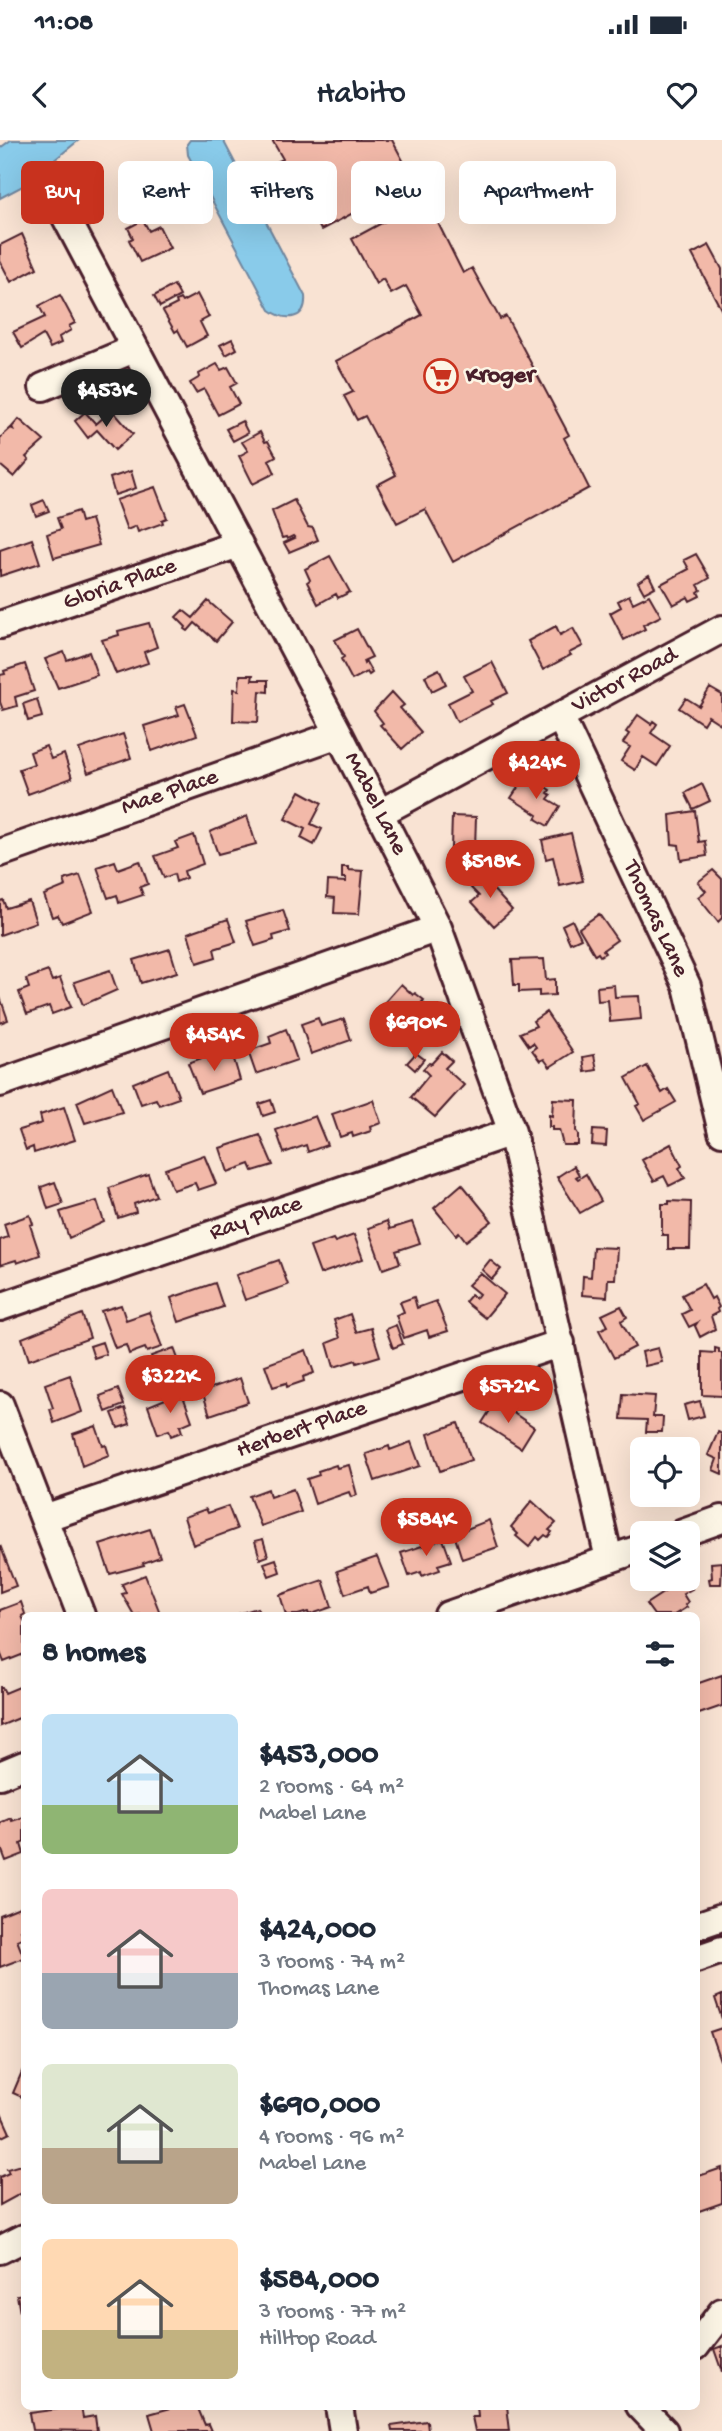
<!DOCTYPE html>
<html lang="en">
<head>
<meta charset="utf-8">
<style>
	body { margin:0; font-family:"Gochi Hand",sans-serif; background:#f6f6f7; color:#1f2937; height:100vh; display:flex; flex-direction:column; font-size:26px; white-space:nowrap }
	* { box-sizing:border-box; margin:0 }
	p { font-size:23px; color:#747a83 }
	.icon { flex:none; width:38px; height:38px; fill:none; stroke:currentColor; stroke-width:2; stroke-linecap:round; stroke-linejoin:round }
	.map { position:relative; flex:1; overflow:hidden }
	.drawer { position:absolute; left:21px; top:1472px; width:679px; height:798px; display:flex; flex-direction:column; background:#fff; border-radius:10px; box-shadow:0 7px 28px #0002 }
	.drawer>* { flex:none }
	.top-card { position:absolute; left:21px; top:21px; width:681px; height:63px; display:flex; gap:14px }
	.fabs { position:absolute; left:630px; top:1297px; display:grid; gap:14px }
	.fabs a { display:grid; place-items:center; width:70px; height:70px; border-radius:10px; background:#fff; box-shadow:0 7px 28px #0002; font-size:35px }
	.price { position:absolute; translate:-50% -60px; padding:0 16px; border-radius:24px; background:#c8321e; color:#fff; font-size:23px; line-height:46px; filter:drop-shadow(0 2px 4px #0008) }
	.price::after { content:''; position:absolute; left:50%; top:42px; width:21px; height:16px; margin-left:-10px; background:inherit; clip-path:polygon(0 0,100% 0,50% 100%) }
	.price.active { background:#222; color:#fff }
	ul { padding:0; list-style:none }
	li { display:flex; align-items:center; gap:21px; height:175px; padding:0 21px }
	li span { display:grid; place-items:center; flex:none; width:196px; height:140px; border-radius:10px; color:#555 }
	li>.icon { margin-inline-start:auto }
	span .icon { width:84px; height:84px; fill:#fffc; stroke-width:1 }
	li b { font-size:30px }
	h2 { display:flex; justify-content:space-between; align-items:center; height:84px; padding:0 21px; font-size:30px }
	.chip { padding:0 24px; border-radius:10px; background:#fff; box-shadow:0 7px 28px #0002; font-size:24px; line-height:63px }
	.chip.active { background:#c8321e; color:#fff }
	.status { display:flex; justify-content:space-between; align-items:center; height:49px; padding:0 35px; background:#fff; direction:ltr }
	.status svg { height:19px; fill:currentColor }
	header { display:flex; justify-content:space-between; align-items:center; height:91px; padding:0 21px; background:#fff; font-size:32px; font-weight:600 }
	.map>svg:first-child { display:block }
</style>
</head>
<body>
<div class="status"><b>11:08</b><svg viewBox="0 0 49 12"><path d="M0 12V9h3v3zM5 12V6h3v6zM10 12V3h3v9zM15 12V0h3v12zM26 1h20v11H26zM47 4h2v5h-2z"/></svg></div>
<header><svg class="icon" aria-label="back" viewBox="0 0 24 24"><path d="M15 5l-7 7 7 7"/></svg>Habito<svg class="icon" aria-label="heart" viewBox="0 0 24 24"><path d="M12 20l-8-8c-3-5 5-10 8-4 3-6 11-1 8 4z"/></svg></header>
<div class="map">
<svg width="722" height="2291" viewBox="0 0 722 2291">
	<rect width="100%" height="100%" fill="#f9e3d3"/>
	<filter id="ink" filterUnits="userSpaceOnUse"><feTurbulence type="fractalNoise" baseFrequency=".0143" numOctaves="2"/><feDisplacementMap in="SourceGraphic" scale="14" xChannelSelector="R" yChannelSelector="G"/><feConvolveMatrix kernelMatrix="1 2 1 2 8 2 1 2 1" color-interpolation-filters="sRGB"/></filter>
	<g filter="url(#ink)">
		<path fill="#89cbea" stroke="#70869e" stroke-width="2" d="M11,0H79L21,47L0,58V8Z
			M190,0H223L305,156C307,180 286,182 270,170L188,15L187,4Z"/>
		<path fill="#f2b9a9" stroke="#4a1f2b" stroke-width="2" d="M272,0H392L414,41L321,90L302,55L294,59L275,23L283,19Z
			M426,59L463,133L472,128L500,179L506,176L569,295L564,298L589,348L453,422L425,369L397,383L377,345L396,335L365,276L357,280L344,256L353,252L336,221L422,175L406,146L391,154L383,139L376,144L352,99Z
			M143,80L149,91L159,86L170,108L140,122L129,100L133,98L128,88Z
			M22,94L37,128L11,142L0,121V105Z
			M709,105L722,129V171L692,114Z
			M174,145L180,156L160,167L154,156Z
			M197,154L209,177L200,182L207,196L187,207L178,190L175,192L163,171L177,164L176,161L180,159L182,162Z
			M60,155L75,183L69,186L71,190L59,197L61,203L50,208L43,195L22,208L13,192L45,177L39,166Z
			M232,199L237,209L226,215L220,205Z
			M217,224L221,230L228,227L237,243L230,247L239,264L218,275L204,249L196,253L190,243L200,237L199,234Z
			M112,270L133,294L115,310L97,290L88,298L75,281L85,272L96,284Z
			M19,279L44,301L26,317L29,320L14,337L0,325V298L11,288L13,289L12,287Z
			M242,281L248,293L233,301L226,289Z
			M260,292L265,302L268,301L276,316L269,320L275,333L253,344L239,316L248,311L242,302Z
			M131,331L136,348L115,355L110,338Z
			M155,347L167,378L162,380L163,383L138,392L136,386L127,390L116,360Z
			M44,360L49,371L36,376L32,365Z
			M294,360L308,387L313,388L318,400L289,412L284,403L295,398L293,396L287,399L286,397L282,398L272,371Z
			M78,371L81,382L91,379L99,405L54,418L47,394L61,389L57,378Z
			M32,399L40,423L0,436V410Z
			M696,414L710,438L698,445L701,450L698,452L700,456L690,461L688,457L673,465L661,444L689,429L684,420Z
			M330,416L350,452L338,458L336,454L318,464L307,442L310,440L305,429Z
			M649,435L655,447L644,453L638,442Z
			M629,455L633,463L649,455L661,476L643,485L645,489L624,500L610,473L621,467L618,461Z
			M208,461L232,482L216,501L195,483L188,491L185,489L186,487L176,477L183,470L193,478Z
			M149,483L157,507L144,512L148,523L116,534L102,500L119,495L118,491Z
			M556,486L560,495L573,488L583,506L569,513L571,515L543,530L528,501Z
			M357,489L372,517L363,521L364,524L366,522L372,533L369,535L367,532L352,540L341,519L344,517L335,500Z
			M64,512L67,520L89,512L97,535L58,548L45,519Z
			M492,522L508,553L491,561L493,564L457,582L448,563L472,551L464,536Z
			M25,524L34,551L15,557L17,566L3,570L0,562V535L5,534L4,531Z
			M439,529L446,544L432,551L425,536Z
			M240,535H253L252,540H268V552L260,551L258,582L233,581L234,549L239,550Z
			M710,548L722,555V585L708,576L703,584L679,568L686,558L699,566Z
			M392,552L404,565L400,568L421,592L402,609L380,585L383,583L374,571Z
			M37,559L42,577L28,581L23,564Z
			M185,564L197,595L152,611L144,586L179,575L176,567Z
			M638,575L651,584L653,581L657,584L651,593L670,606L657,626L643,617L635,630L621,621L630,607L623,603L629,594L626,592Z
			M123,594L131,618L88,633L79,609Z
			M46,606L51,619L64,614L72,638L28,654L19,629L34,624L30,612Z
			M525,637L539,646L541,644L550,650L548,653L551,655L548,659L560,666L548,686L536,679L538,675L511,658Z
			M702,644L710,661L693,669L685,653Z
			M300,651L322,663L311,684L322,689L314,705L301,698L305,689L285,679Z
			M695,671L699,702L705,701L707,716L681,720L679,705L672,704L670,675Z
			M247,676L256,704L218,714L210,692Z
			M452,676L476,677L475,708H451Z
			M571,693L583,741L560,746L553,717L546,719L542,700Z
			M194,695L203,724L184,731L186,738L176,742L174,734L164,738L155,716L178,708L175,702Z
			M509,719L518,737L502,746L492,727Z
			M115,721L118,729L140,721L148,744L140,747L143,755L119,763L117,755L108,758L97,727Z
			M342,727H348V730L363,731L359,774L334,773L335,758L327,757L328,741L346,742V738H342Z
			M713,730L722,739V778L718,782L698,757L706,751L698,742Z
			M488,732L497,742L491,747L512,770L494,786L472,762L479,756L471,748Z
			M80,735L93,771L62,783L58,775L52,777L44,755L66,746L64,740Z
			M3,760L6,768L29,761L36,782L0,795V761Z
			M283,770L290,791L273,796L274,800L255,806L246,781Z
			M599,774L617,800L603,810L605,813L600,816L598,813L595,815L579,788Z
			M228,779L236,802L214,809L216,817L197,823L188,793Z
			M572,780L581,798L570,803L562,785Z
			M170,809L177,832L141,843L134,820Z
			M544,819L546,840L555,839V855L539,856V851L519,852V845H514L512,820Z
			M110,830L117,850L83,865L74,842Z
			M48,831L52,841L60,838L71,867L52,874L49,866L27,874L19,852L29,848L26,839Z
			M401,844L413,855L415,853L424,860L422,862L425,865L420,870L428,882L417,895L408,887L410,884L385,862Z
			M614,845L615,857L639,856L641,879L610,882L608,860L598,861L597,847Z
			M0,857L8,880L0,883Z
			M546,872L573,912L550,927L544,919L540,921L532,910L536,907L533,903L529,906L520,893L536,886L533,881Z
			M318,878L321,886L344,879L351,900L311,914L301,884Z
			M286,889L297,920L256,934L248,911L271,903L269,896Z
			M442,912L452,921L445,928L464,945L435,977L411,957L429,935L423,929L429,923L431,924Z
			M416,913L424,919L415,930L407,923Z
			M594,915L597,930L585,932L583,917Z
			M207,916L210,924L233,916L240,940L200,953L188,923Z
			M647,926L662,953L668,949L676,962L644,980L636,966L640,964L626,938Z
			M168,929L179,958L159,965L156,959L141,964L133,943Z
			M112,946L122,972L85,983L77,962Z
			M553,959L577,960L576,991L578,994V1005H563L559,990H552V987H549V975L552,976Z
			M271,960L275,972L263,976L259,964Z
			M373,960L381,983L370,987L371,991L353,997L352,993L340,997L332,974Z
			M64,967L75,1000L34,1013L33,1007L26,1010L19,990L42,983L40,975Z
			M315,976L327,1005L308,1012L306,1005L284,1013L276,990Z
			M593,990L607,991L606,1006L592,1005Z
			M260,995L273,1025L253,1031L250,1024L228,1032L220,1008Z
			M671,1004L682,1026L679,1028L685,1038L669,1046L664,1036L654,1041L642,1020Z
			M204,1015L216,1044L198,1050L195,1043L173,1050L165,1029Z
			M574,1026L579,1035L576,1037L578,1039L586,1034L601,1061L580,1073L557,1037Z
			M148,1034L156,1056L134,1064L136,1072L118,1078L109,1048Z
			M55,1042L63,1064L48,1069L41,1047Z
			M462,1044L492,1081L466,1101L459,1092L456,1095L434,1068Z
			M97,1061L104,1082L69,1098L60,1072Z
			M669,1061L691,1062L690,1109H668V1095H662V1064H669Z
			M30,1075L33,1084L30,1085L40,1115L17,1123L16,1120L0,1125V1100L8,1097L4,1084Z
			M387,1081L390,1089L412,1082L420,1103L396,1111L400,1123L383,1129L368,1088Z
			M354,1095L363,1119L320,1134L310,1107L333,1099L335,1102Z
			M593,1107L617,1108L615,1139H608L607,1157L582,1155L583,1136L591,1137Z
			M279,1120L288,1145L245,1160L236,1135Z
			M490,1120L501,1129L492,1139L482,1130Z
			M480,1133L505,1154L485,1178L465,1162L471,1155L476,1158L479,1154L468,1145Z
			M215,1143L223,1167L179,1182L171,1158Z
			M703,1144L711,1159L714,1157L719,1167L717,1169L718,1172L711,1176L715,1189L700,1197L695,1186L697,1183L689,1187L682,1174L690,1170L682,1155Z
			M414,1157L417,1168L436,1161L448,1191L429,1197L427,1190L404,1198L396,1175L404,1172L400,1162Z
			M121,1165L126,1180L149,1172L162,1207L147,1212L145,1208L129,1214L126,1205L115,1208L101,1171Z
			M621,1166L627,1177L621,1181L635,1207L614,1218L599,1190L608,1186L602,1175Z
			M82,1174L90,1198L29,1220L22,1198Z
			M350,1174L356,1192L371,1188L380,1216L357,1223L356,1220L334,1227L327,1203L340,1198L334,1180Z
			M396,1185L403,1204L393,1208L386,1189Z
			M102,1202L106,1214L94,1218L90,1206Z
			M174,1208L178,1219L156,1227L151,1216Z
			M658,1208L662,1222L645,1226L642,1212Z
			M715,1208L719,1209V1213H722V1256L702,1255V1212L715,1213Z
			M306,1210L314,1233L303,1237L304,1241L287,1247L286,1243L273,1247L265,1225Z
			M181,1226L187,1243L172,1248L166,1231Z
			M70,1235L82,1272L54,1283L50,1269L53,1268L45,1244Z
			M240,1238L248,1262L210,1275L202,1251Z
			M118,1249L124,1265L106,1272L100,1256Z
			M623,1254L655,1256L653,1277H663L662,1292H646L647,1280L621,1279Z
			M175,1255L176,1258L183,1256L192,1281L180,1286L182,1292L171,1296L169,1290L158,1294L148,1266Z
			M496,1261L534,1287L521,1308L482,1283Z
			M700,1261L704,1276L688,1280L684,1265Z
			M125,1268L130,1284L118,1288L112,1273Z
			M458,1283L471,1320L440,1331L428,1294Z
			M96,1286L103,1306L106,1305L109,1315L82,1326L73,1294Z
			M718,1292L722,1294V1334L713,1330L717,1319L708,1315Z
			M411,1302L420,1326L375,1341L366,1314L389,1306L390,1310Z
			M336,1325L337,1328L349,1325L357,1355L351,1357L349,1352L315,1364L307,1339L319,1335L318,1331Z
			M642,1331V1353L633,1349Z
			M268,1349L270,1357L293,1349L301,1372L261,1386L249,1356Z
			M645,1354H682L680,1359L666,1356L662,1363Z
			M532,1361L556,1383L549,1390L552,1392L548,1397L545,1395L540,1400L537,1397L529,1407L516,1396L518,1394L511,1387Z
			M228,1366L237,1389L193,1405L184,1377L206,1369L208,1373Z
			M489,1380L498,1407L462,1419L454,1394Z
			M150,1389L160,1417L143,1423L144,1425L110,1434L100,1405Z
			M263,1399L268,1416L260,1419L255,1401Z
			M443,1399L451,1421L438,1425L440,1430L422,1436L421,1432L409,1436L401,1413Z
			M0,1405L16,1446L0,1452Z
			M377,1417L389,1447L370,1453L368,1446L345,1454L337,1431Z
			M276,1419L280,1432L269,1436L264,1423Z
			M722,1422L721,1444H710L709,1439L712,1438L711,1423Z
			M145,1435L160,1473L134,1475L122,1454L126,1453L122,1444Z
			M668,1438H685L692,1449L683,1454L688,1462L685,1465L687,1467L674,1475H654L646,1464L672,1447L667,1440Z
			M323,1440L332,1467L309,1475L308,1472L298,1475H286L280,1455Z
			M21,1462L25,1474L22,1476L24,1481V1514L4,1522L0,1512V1470Z
			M257,1468L260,1475H235Z
			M722,1535V1566L696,1575V1544Z
			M24,1545V1576L0,1586V1547H2L5,1553Z
			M24,1677V1702L21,1704L24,1714L6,1721L0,1705V1683L11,1678L12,1681Z
			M22,1766L24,1789L21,1790L24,1797L17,1800L24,1818L0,1827V1775Z
			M722,1855V1879L715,1858Z
			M722,1888V1926L710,1892Z
			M24,1927V1958L13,1953Z
			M0,1971L10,1993L0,1998Z
			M24,2024V2052L0,2065V2037L9,2033L7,2029Z
			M722,2028V2063L696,2072V2037Z
			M24,2154V2172L20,2173L17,2155Z
			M722,2206V2232L714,2209Z
			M81,2266L83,2278L95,2276L97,2291L32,2290L29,2273Z
			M178,2266H197L205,2285L208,2284L211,2291H154L149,2274Z
			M477,2266H507L510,2291H475L472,2277H478Z
			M427,2281L428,2291H392L391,2286Z"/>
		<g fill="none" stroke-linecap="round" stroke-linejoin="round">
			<g stroke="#4a1f2b" stroke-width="32">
				<path id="minor" d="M63,72L339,594L438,788L512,992L609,1419
					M43,247L134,209
					M0,485L239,404
					M560,576L687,846L722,992
					M380,673L722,489
					M0,713L339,594
					M0,943L438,788
					M0,1167L512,992
					M0,1265L81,1475
					M44,1378L561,1203
					M683,1393L722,1379
					M448,1475L642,1408
					M0,1635L24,1625
					M696,1786L722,1777
					M696,1819L722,1810
					M0,2110L24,2098
					M696,2206L722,2172
					M339,2266L343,2291
					M640,2266L664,2291"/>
			</g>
			<use href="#minor" stroke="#fcf5e5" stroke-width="26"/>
		</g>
	</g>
	<defs>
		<g id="supermarket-ring" transform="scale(1.75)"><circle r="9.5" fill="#fcf5e5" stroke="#c8321e" stroke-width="1.5"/><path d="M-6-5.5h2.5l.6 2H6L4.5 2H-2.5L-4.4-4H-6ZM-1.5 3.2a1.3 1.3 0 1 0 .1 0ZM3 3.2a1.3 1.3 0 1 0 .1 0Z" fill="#c8321e"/></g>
	</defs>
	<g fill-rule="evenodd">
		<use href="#supermarket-ring" x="441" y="236"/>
	</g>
	<g text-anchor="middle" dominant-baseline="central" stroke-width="5" stroke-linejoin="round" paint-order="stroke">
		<g font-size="24" font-weight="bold" fill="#4a1f2b" stroke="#fcf5e5" text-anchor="start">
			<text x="466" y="236">Kroger</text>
		</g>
		<g font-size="24" fill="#4a1f2b" stroke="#fcf5e5">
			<text transform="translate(120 445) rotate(-19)">Gloria Place</text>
			<text transform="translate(625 541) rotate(-28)">Victor Road</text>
			<text transform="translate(170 653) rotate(-19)">Mae Place</text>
			<text transform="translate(375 664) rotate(63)">Mabel Lane</text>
			<text transform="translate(655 779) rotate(65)">Thomas Lane</text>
			<text transform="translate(256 1079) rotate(-19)">Ray Place</text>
			<text transform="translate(302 1290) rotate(-19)">Herbert Place</text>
		</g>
	</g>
</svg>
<div class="fabs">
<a><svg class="icon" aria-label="locate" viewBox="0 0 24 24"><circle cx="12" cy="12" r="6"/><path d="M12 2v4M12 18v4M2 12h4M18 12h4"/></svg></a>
<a><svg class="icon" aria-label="layers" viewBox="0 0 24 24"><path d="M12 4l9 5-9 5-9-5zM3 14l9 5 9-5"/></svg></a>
</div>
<b class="price active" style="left:106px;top:289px">$453K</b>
<b class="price" style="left:536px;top:661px">$424K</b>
<b class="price" style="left:490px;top:760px">$518K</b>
<b class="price" style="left:415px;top:921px">$690K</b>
<b class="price" style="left:214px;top:933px">$454K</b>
<b class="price" style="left:170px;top:1275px">$322K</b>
<b class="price" style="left:508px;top:1285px">$572K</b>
<b class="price" style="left:426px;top:1418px">$584K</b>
<div class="top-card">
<a class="chip active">Buy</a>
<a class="chip">Rent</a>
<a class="chip">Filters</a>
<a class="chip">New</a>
<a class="chip">Apartment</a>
</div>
<section class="drawer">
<h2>8 homes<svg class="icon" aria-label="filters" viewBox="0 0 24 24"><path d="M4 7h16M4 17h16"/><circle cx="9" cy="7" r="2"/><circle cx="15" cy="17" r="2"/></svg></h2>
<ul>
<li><span style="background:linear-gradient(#bfe0f5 65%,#8fb573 0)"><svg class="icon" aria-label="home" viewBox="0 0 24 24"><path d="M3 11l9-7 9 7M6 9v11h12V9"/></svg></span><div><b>$453,000</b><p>2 rooms · 64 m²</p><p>Mabel Lane</p></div></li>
<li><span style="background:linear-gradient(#f6c9c9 60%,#9aa5b1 0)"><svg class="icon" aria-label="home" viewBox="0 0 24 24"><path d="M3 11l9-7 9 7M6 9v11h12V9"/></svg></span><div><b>$424,000</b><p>3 rooms · 74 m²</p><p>Thomas Lane</p></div></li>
<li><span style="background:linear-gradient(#dfe7d0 60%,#b9a48a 0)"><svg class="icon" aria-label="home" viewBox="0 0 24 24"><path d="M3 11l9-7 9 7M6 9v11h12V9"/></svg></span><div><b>$690,000</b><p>4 rooms · 96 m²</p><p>Mabel Lane</p></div></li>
<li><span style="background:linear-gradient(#ffd9b3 65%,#c2b280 0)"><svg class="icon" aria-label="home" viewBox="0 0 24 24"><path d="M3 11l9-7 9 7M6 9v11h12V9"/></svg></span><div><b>$584,000</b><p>3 rooms · 77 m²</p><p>Hilltop Road</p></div></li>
</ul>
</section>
</div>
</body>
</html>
